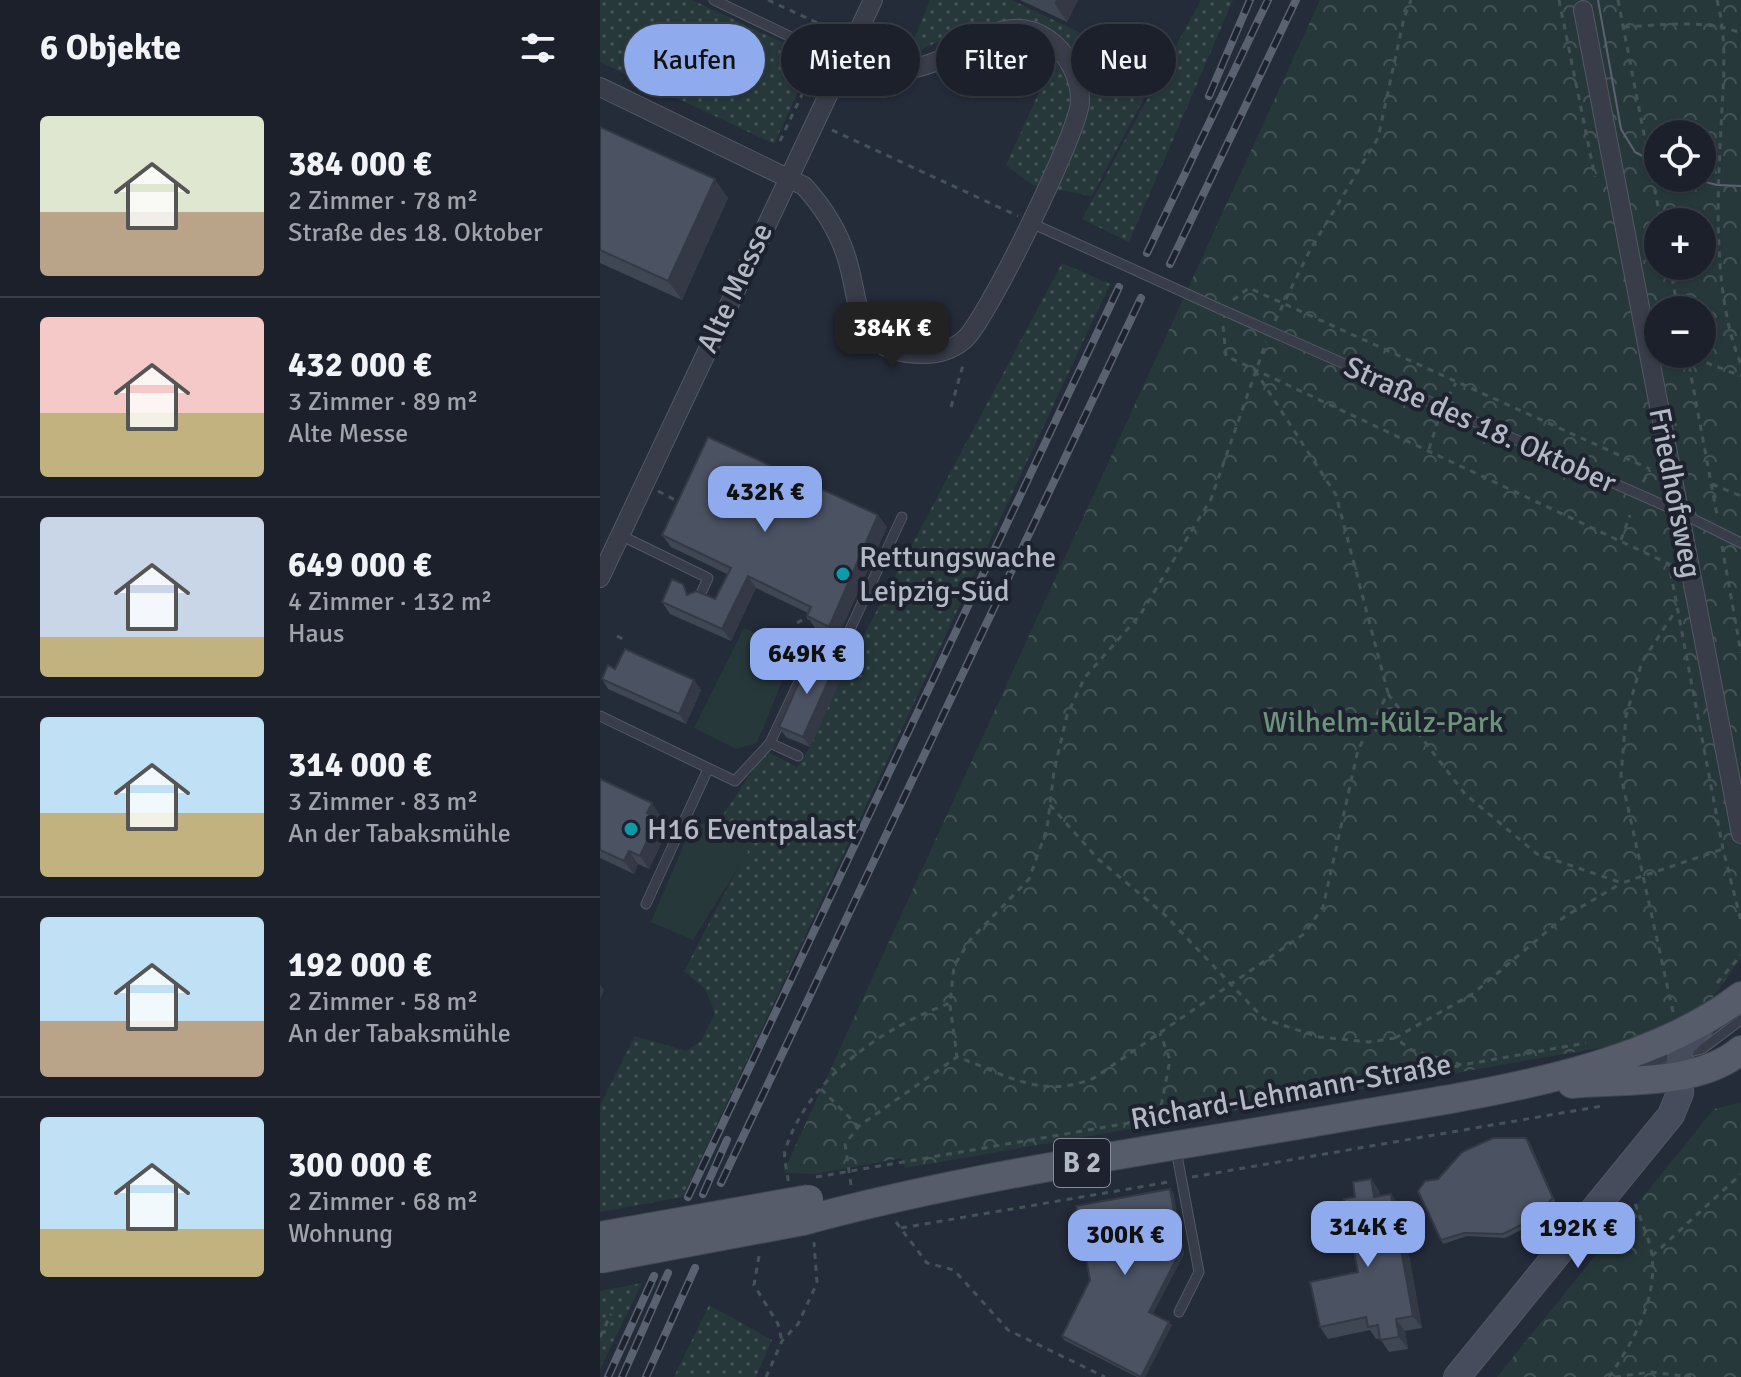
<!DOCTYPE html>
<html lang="de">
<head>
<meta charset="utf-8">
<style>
	body { margin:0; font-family:Signika,sans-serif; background:#282d37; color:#f1f3f6; height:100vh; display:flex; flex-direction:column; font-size:30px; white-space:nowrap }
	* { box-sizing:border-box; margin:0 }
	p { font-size:26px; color:#a0a3a9 }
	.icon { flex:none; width:44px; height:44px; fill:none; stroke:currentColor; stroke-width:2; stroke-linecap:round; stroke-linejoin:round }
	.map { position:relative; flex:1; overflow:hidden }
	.side { display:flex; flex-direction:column; background:#1b202b; width:600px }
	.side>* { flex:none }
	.top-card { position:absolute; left:24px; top:24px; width:760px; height:72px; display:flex; gap:16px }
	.buttons { position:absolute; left:1044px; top:120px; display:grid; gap:16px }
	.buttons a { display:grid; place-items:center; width:72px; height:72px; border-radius:50%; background:#1b202b; box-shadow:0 2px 6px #0004,0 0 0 2px #393e47; font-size:40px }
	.price { position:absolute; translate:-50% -68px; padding:0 18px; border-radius:16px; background:#8fabed; color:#111; font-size:26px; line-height:52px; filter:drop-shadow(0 2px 4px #0008) }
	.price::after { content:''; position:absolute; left:50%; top:48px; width:24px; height:18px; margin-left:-12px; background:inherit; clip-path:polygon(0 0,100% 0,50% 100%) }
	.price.on { background:#222; color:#fff }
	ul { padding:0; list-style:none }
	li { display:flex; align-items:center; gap:24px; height:200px; padding:0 40px }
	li+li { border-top:2px solid #393e47 }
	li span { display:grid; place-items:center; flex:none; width:224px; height:160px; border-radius:8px; color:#555 }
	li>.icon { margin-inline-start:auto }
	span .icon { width:96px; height:96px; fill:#fffc; stroke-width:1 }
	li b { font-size:34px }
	h2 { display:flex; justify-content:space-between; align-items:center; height:96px; padding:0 40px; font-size:34px }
	.tag { padding:0 28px; border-radius:36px; background:#1b202b; box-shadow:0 2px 6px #0004,0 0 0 2px #393e47; font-size:28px; line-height:72px }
	.tag.on { background:#8fabed; color:#111 }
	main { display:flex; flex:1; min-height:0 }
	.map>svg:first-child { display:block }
</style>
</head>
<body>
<main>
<section class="side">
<h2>6 Objekte<svg class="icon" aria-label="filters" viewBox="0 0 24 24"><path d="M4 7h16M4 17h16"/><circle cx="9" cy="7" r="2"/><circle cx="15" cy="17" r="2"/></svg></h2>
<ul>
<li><span style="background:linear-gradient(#dfe7d0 60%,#b9a48a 0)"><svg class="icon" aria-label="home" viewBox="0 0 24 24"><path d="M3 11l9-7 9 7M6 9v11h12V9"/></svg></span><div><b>384 000 €</b><p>2 Zimmer · 78 m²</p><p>Straße des 18. Oktober</p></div></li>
<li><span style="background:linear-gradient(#f6c9c9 60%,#c2b280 0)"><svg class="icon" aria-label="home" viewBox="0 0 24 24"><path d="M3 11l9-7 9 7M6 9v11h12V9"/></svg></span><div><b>432 000 €</b><p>3 Zimmer · 89 m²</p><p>Alte Messe</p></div></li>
<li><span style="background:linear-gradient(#c9d6e8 75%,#c2b280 0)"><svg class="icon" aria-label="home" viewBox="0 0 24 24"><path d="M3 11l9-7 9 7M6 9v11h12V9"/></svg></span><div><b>649 000 €</b><p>4 Zimmer · 132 m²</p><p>Haus</p></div></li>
<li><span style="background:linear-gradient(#bfe0f5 60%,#c2b280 0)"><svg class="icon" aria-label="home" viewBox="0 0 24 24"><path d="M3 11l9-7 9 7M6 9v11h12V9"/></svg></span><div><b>314 000 €</b><p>3 Zimmer · 83 m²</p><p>An der Tabaksmühle</p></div></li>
<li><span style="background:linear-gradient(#bfe0f5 65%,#b9a48a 0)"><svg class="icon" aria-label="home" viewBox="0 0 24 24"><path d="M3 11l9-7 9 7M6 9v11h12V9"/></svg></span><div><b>192 000 €</b><p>2 Zimmer · 58 m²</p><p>An der Tabaksmühle</p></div></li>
<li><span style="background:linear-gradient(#bfe0f5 70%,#c2b280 0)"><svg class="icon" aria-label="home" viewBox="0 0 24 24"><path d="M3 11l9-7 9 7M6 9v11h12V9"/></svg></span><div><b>300 000 €</b><p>2 Zimmer · 68 m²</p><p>Wohnung</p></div></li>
</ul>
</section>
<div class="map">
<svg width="1141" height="1377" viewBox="0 0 1141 1377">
	<defs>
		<pattern id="grass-dots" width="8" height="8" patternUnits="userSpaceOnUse" patternTransform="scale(2)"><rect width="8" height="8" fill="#27383b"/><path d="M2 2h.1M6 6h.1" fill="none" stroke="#445356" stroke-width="1.8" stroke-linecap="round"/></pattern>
		<pattern id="forest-crowns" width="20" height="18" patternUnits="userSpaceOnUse" patternTransform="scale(2)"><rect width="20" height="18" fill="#27383b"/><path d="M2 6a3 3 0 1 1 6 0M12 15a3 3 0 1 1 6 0" fill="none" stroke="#445356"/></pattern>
	</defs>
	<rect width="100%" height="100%" fill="#242b39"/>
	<path fill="url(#grass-dots)" d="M0,0H92L214,57L174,144L0,62Z
		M330,0H412L559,70L492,196L432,185L406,165L439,92C444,52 386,37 354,38C340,38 321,51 307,57Z
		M601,0H633L529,242L482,219Z
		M462,263L510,284L83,1197L0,1212V1106L35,1036L86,1051L101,1041L115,1013L105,989L84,971L140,864L144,843L118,822L166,751L197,767L210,747L242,676Z
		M42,1283L0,1369V1291Z
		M109,1305L172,1340L156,1377H74Z"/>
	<path fill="url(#forest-crowns)" fill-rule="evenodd" d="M720,0H1141V958L1108,1004L1083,1020L1011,1046L305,1168L302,1158L216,1174L183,1173ZM1058,134H1102V178H1058ZM1058,222H1102V266H1058ZM1058,310H1102V354H1058Z
		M1141,1102V1377H897L1114,1109Z"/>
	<path fill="#27383b" d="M144,628L194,652L157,743L136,749L94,728Z
		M118,822L144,843L148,852L93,940L51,922L92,825Z"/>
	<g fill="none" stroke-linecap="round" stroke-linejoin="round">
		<g stroke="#535864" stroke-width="11">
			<path id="service" d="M114,0L243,62
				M431,223L471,241
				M618,308L1079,512L1141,543
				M20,535L108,578L98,600
				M240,651L302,517
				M0,716L135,781L170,743L203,673
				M170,743L198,756
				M46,904L108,769
				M1026,1068L1102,1049L1141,1020
				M576,1150L599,1272L579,1312"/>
		</g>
		<g stroke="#535864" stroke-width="20">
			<path id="minor" d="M983,10L1141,834
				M0,87L204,186C223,207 239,232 247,259C262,308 252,354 324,354C338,354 353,349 364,340C386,322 479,131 480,102C481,79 467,52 448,39C413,14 379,40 348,56C326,67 296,75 271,73C262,73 252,66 243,62
				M0,578L273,0"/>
		</g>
		<g stroke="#535864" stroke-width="28">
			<path id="secondary" d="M857,1377L1071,1115L1080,1093V1048L1104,1022"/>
		</g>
		<g stroke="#414652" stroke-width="30">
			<path id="primary" d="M972,1084C1024,1079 1099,1086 1141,1050
				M203,1221C376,1174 556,1150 733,1119C861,1096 1036,1077 1141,996"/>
		</g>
		<path stroke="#445357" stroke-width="3" stroke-dasharray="6 6" stroke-linecap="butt" d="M168,0L233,30
			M959,0L995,177
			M1018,0L1061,222
			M1117,0C1128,41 1123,85 1121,128C1117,199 1113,298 1141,364
			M1024,27C1062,25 1105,19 1141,33
			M232,130L418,216
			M180,141L214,69
			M1070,266L1078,310
			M633,300L649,288L1050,469
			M675,321L710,250L778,138L804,18L811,0
			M623,326L626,356L1069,564L1123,849L1141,921
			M1084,354L1141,376
			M1087,354L1117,515
			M848,397L856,383
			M351,407L364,362
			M829,449L839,418
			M1043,482L1050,470
			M1112,484L1141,496
			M58,491L79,502
			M1021,540L1030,515
			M1122,546L1141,653
			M197,623L207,617L211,619
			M17,636L23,639
			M788,694L865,794L937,854L1022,883L1123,849
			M450,805L498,859L564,914L664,1019L719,1037L769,1042L795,1038L812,1050L862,1065L986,1043
			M1117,983L1141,955
			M350,1005L357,1057C408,1075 441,1100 494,1078L704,934L723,907L758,750L788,693L736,495L654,369
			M1073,1012L1021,776L1026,716L1042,662L1076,610
			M795,1038L874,993L964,917L1022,883
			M221,1089L258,1126
			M559,1117L570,1060L560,1033
			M216,1177L859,1066
			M592,1177L1002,1106
			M188,1181C188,1172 183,1159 185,1151C207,1078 284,1027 350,1003L354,966L370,940L429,879L447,829L454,771L467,715L485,677L540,615L611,499L666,342
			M251,1185L245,1144L259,1126L357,1057
			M296,1222L327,1263L354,1270L408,1330L505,1377
			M301,1228L569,1182
			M159,1256L154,1285L178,1324L182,1341
			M1052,1256L1141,1174
			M0,1337L11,1314
			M166,1377L182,1341L198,1324L217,1283L214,1242
			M1009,1377C1033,1342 1057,1301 1052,1256C1050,1239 1040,1220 1035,1203
			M1015,1377L1051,1372L1091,1377"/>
		<use href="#service" stroke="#383d49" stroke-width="9"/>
		<use href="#minor" stroke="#383d49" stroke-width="18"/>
		<use href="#secondary" stroke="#464c5c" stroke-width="26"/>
		<use href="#primary" stroke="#565c69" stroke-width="28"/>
		<path stroke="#5a6170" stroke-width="2" d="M998,0L1021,129L1035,152L1058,164
			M1090,178L1117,185L1141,186"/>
		<g stroke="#5a6170" stroke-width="8">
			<path id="rail" d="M609,96L650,0
				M547,253L668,0
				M570,264L696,0
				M121,1183L541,298
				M103,1194L127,1140
				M88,1197L519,287
				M8,1377L54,1276
				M22,1377L68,1273
				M46,1377L95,1268"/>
		</g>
		<use href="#rail" stroke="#1d222e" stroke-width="5" stroke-dasharray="15" stroke-linecap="butt"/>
		<g stroke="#535864" stroke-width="11" stroke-linecap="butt">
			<path id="service-bridge" d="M471,241L618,308"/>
		</g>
		<g stroke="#414652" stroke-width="30" stroke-linecap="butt">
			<path id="primary-bridge" d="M0,1236L209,1199
				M0,1259L203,1221"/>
		</g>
		<use href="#service-bridge" stroke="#383d49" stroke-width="9"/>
		<use href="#primary-bridge" stroke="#565c69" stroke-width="28"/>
	</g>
	<path fill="#404754" d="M420,0H478L467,22Z
		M0,127L128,198L82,300L0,263Z
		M278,515L287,527L237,639L215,628L207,616L208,613L156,588L131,641L70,614L62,602L89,594L115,599L127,574L71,547L62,535Z
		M235,666L242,676L210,747L186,737L179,727Z
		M15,669L94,680L101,690L86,724L8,689L2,679Z
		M0,779L61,816L59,820L67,831L49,869L38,864L34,874L0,858Z
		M929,1141L955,1201L933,1224L905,1238L867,1236L843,1244L841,1240L838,1179Z
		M771,1179L779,1191L780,1196L800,1206L822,1328L805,1331L808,1349L789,1352L780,1339H776L770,1330L728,1339L720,1327L758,1272Z
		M573,1192L584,1254L553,1313L572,1325L545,1377H537L464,1340L462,1336Z"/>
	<path fill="#343945" d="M456,0H478L467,22L454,3Z
		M115,179L128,198L82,300L68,281Z
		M278,515L287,527L237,639L229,627Z
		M148,576L156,588L131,641L122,629Z
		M235,666L242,676L210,747L203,737Z
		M94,680L101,690L86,724L79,714Z
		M52,803L61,816L59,820L67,831L49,869L40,856L47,813Z
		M29,851L38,864L34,874L24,861Z
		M0,984L4,990L0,1000Z
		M771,1179L779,1191L783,1209L774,1197Z
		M570,1189L573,1192L584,1254L552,1315L549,1312Z
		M791,1194L800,1206L822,1328L813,1316Z
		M796,1319L805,1331L808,1349L799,1337Z
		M569,1322L572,1325L545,1377H541Z"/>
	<path fill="#4b5262" stroke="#343945" stroke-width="2" d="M0,127L115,179L68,281L0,250Z
		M108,437L278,515L229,627L207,616L211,607L148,576L122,629L62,602L72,579L83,584L87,595L96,591L115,599L131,568L62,535Z
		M25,649L94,680L79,714L2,679L8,665L15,669Z
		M211,655L235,666L203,737L179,727Z
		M0,779L52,803L47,813L58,818L40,856L29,851L24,861L0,850Z
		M893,1138H926L953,1198L931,1220L903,1234L864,1233L841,1240L818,1191L825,1181L838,1179L862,1152Z
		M771,1179L774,1197L791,1194L813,1316L796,1319L799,1337L780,1340L778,1325L768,1327L766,1317L720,1327L710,1282L758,1272L744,1199L755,1197L753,1182Z
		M570,1189L581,1250L549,1312L569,1322L541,1377L462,1336L490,1280L476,1206Z"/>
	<g fill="#0f9aa8" stroke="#1d222e" stroke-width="3">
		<circle cx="243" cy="574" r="8"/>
		<circle cx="31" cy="829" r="8"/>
	</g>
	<g text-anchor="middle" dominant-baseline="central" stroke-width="8" stroke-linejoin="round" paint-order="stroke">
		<rect fill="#1d222e" stroke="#868b98" stroke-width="2" x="454" y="1139" width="56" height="48" rx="6"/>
		<g font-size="28" font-weight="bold" fill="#b3b8c5">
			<text x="482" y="1163">B 2</text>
		</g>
		<g font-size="30" fill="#b3b8c5" stroke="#1d222e">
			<text transform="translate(135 288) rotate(-65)">Alte Messe</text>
			<text transform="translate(880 425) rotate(24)">Straße des 18. Oktober</text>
			<text transform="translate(1075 493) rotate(79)">Friedhofsweg</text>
			<text transform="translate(691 1092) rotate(-10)">Richard-Lehmann-Straße</text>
		</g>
		<g font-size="30" fill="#b3b8c5" stroke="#1d222e" text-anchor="start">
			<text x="259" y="557">Rettungswache<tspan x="259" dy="34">Leipzig-Süd</tspan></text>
			<text x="47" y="829">H16 Eventpalast</text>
		</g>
		<g font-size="30" fill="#6c9479" stroke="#1d222e">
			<text x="783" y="722">Wilhelm-Külz-Park</text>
		</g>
	</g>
</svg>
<div class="buttons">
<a><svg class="icon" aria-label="locate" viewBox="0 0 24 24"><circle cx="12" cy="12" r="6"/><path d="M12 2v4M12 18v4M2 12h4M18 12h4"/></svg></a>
<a>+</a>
<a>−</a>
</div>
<b class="price on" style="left:292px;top:370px">384K €</b>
<b class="price" style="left:165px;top:534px">432K €</b>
<b class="price" style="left:207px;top:696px">649K €</b>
<b class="price" style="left:768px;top:1269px">314K €</b>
<b class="price" style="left:978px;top:1270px">192K €</b>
<b class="price" style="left:525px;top:1277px">300K €</b>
<div class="top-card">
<a class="tag on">Kaufen</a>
<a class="tag">Mieten</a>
<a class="tag">Filter</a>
<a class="tag">Neu</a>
</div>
</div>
</main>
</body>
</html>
